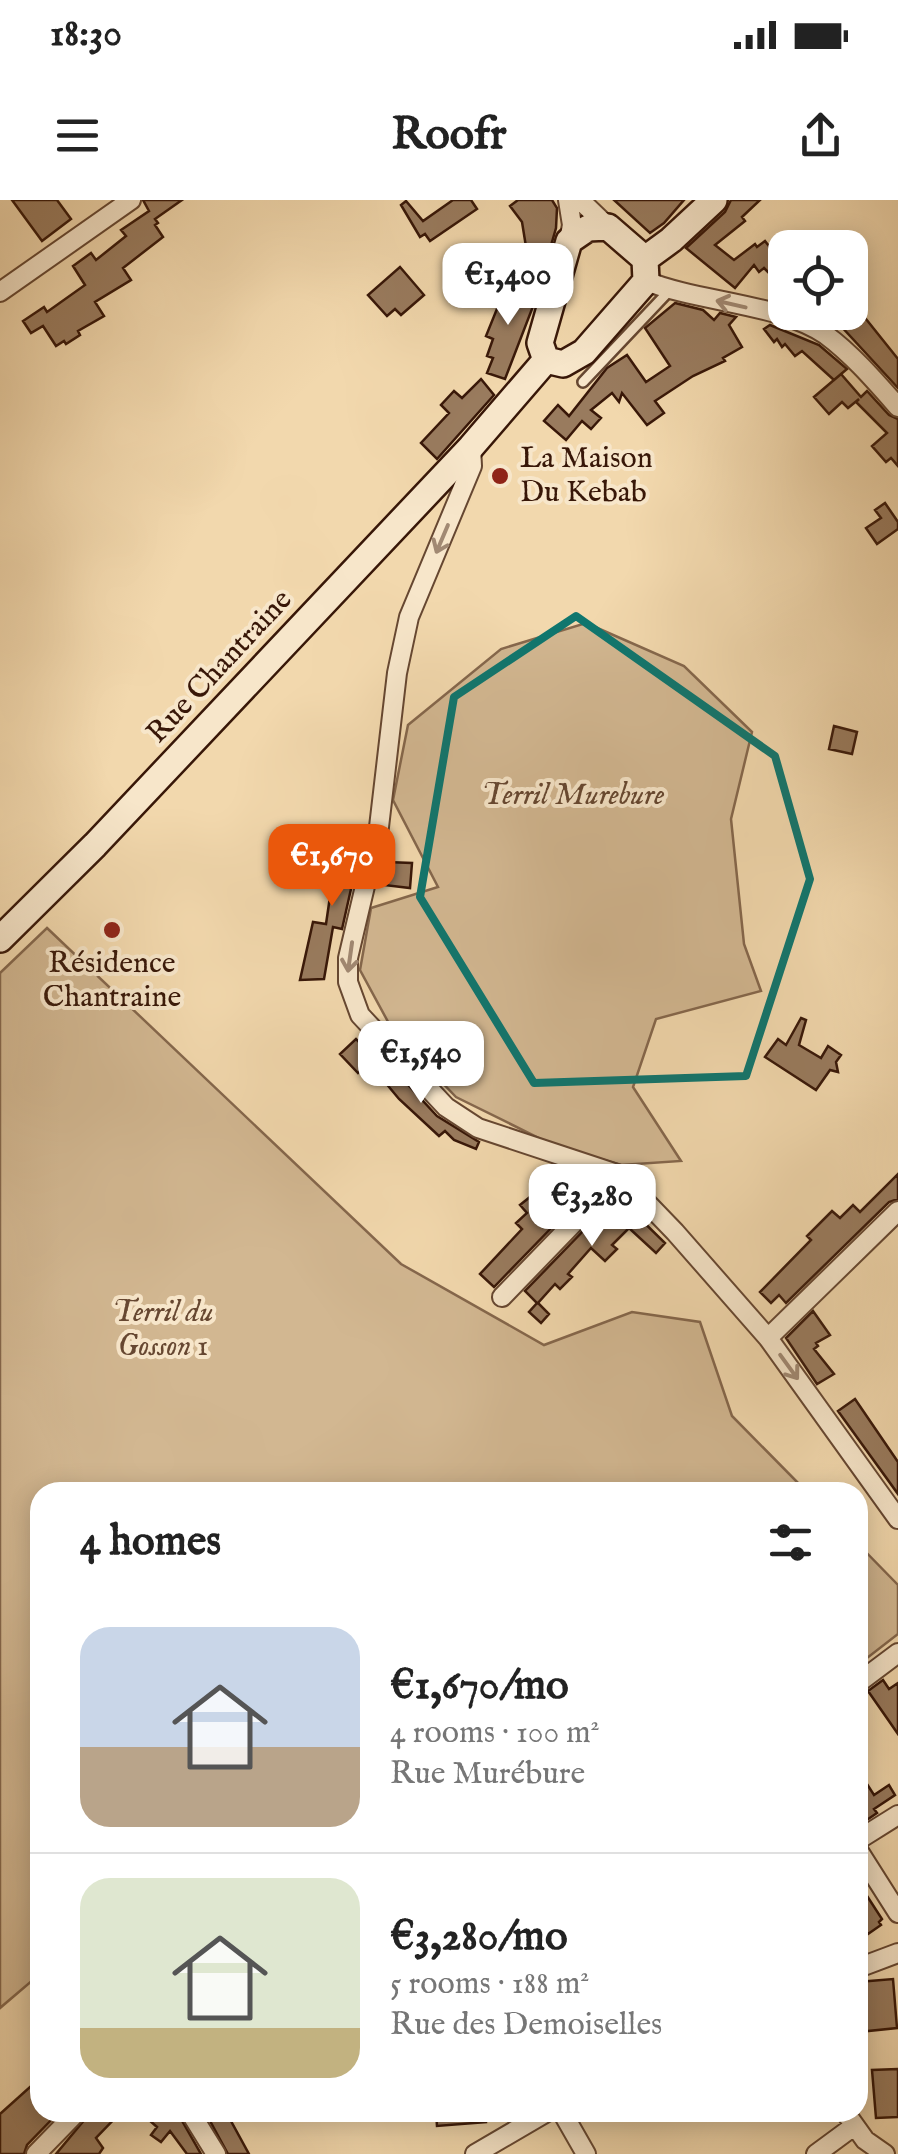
<!DOCTYPE html>
<html lang="en">
<head>
<meta charset="utf-8">
<style>
	body { margin:0; font-family:"IM FELL English",serif; background:#f6f6f6; color:#222; height:100vh; display:flex; flex-direction:column; font-size:38px; white-space:nowrap }
	* { box-sizing:border-box; margin:0 }
	p { font-size:32px; color:#767676 }
	.icon { flex:none; width:55px; height:55px; fill:none; stroke:currentColor; stroke-width:2; stroke-linecap:round; stroke-linejoin:round }
	.map { position:relative; flex:1; overflow:hidden }
	.panel { position:absolute; left:30px; top:1282px; width:838px; height:640px; display:flex; flex-direction:column; background:#fff; border-radius:30px; box-shadow:0 5px 25px #0003 }
	.panel>* { flex:none }
	.tools { position:absolute; left:768px; top:30px; display:grid; gap:20px }
	.tools a { display:grid; place-items:center; width:100px; height:100px; border-radius:20px; background:#fff; box-shadow:0 5px 25px #0003; font-size:50px }
	.price { position:absolute; translate:-50% -85px; padding:0 22px; border-radius:20px; background:#fff; color:#222; font-size:32px; line-height:65px; filter:drop-shadow(0 2px 5px #0008) }
	.price::after { content:''; position:absolute; left:50%; top:60px; width:30px; height:22px; margin-left:-15px; background:inherit; clip-path:polygon(0 0,100% 0,50% 100%) }
	.price.active { background:#ea580c; color:#fff }
	ul { padding:0; list-style:none }
	li { display:flex; align-items:center; gap:30px; height:250px; padding:0 50px }
	li+li { border-top:2px solid #e0e0e0 }
	li span { display:grid; place-items:center; flex:none; width:280px; height:200px; border-radius:30px; color:#555 }
	li>.icon { margin-inline-start:auto }
	span .icon { width:120px; height:120px; fill:#fffc; stroke-width:1 }
	li b { font-size:42px }
	h2 { display:flex; justify-content:space-between; align-items:center; height:120px; padding:0 50px; font-size:42px }
	.status { display:flex; justify-content:space-between; align-items:center; height:70px; padding:0 50px; background:#fff; direction:ltr }
	.status svg { height:28px; fill:currentColor }
	header { display:flex; justify-content:space-between; align-items:center; height:130px; padding:0 50px; background:#fff; font-size:45px; font-weight:700 }
	.map>svg:first-child { display:block }
</style>
</head>
<body>
<div class="status"><b>18:30</b><svg viewBox="0 0 49 12"><path d="M0 12V9h3v3zM5 12V6h3v6zM10 12V3h3v9zM15 12V0h3v12zM26 1h20v11H26zM47 4h2v5h-2z"/></svg></div>
<header><svg class="icon" aria-label="menu" viewBox="0 0 24 24"><path d="M4 6h16M4 12h16M4 18h16"/></svg>Roofr<svg class="icon" aria-label="share" viewBox="0 0 24 24"><path d="M12 15V3M7 8l5-5 5 5M5 13v7h14v-7"/></svg></header>
<div class="map">
<svg width="898" height="1954" viewBox="0 0 898 1954">
	<rect width="100%" height="100%" fill="#f2d8ad"/>
	<filter id="stains"><feTurbulence type="fractalNoise" baseFrequency=".002" numOctaves="4"/><feColorMatrix values="0 0 0 0 .2 0 0 0 0 .09 0 0 0 0 .02 0 0 0 .5 -.17"/></filter>
	<radialGradient id="worn" r=".72"><stop offset=".6" stop-color="#630" stop-opacity="0"/><stop offset="1" stop-color="#630" stop-opacity=".3"/></radialGradient>
	<path fill="#d2b791" stroke="#85674c" stroke-width="2.5" d="M586,423L684,466L752,532L731,619L744,744L761,791L656,819L633,887L681,961L621,965L553,945L456,897L393,831L360,770L371,708L438,687L393,600L408,525L501,449Z
		M47,728L401,1064L544,1145L632,1112L700,1122L732,1216L807,1292H40V1774L0,1808V773Z
		M858,1344L898,1385V1434L858,1465Z"/>
	<path fill="#997b5e" stroke="#381708" stroke-width="2.5" d="M12,0H57L71,19L42,41Z
		M143,0H182L155,19L158,23L155,25L163,37L123,68L131,80L95,102L104,116L78,131L80,135L66,144L64,141L56,146L43,126L31,133L23,121L44,107L47,112L85,85L73,66L91,53L96,60L126,36L121,30L149,11Z
		M453,0H471L477,9L430,41L425,34L420,37L401,5L406,1L423,21Z
		M518,0H552L557,8L556,28L542,77L528,59L522,22L510,6Z
		M614,0H684L664,23L650,33Z
		M731,0H760L742,17L745,21L715,45L734,60L755,44L757,47L765,41L785,67V89L764,68L759,72L754,65L735,88L686,48L725,12Z
		M400,67L424,95L401,115L395,109L387,116L368,95Z
		M507,84L537,96L505,179L487,173L493,158L487,156L493,139L486,136Z
		M850,99L898,159V188L828,112H850Z
		M675,103L703,110L714,120L720,113L736,117L729,125L742,147L723,158L725,161L693,176L655,201L664,213L647,225L622,193L619,202L612,193L591,210L601,218L591,229L582,221L566,240L544,221L558,205L569,216L607,168L627,155L646,182L670,166L645,128Z
		M770,125L819,145L847,169L834,180L802,151L795,156L785,144L782,147L777,139L774,142L764,129Z
		M841,174L861,197L867,191L889,215L898,219V266L891,258L886,262L872,246L887,233L856,202L859,199L848,208L842,202L829,214L814,197Z
		M481,179L494,195L437,259L421,243L449,213L441,205L454,191L462,198Z
		M885,303L898,322V329L877,344L866,328L881,318L875,310Z
		M834,526L857,532L852,554L829,549Z
		M339,635L362,640L342,729L333,727L324,779L300,780L313,722L326,724Z
		M386,662L412,663L410,688L384,685Z
		M801,818L806,820L799,845L821,858L828,846L841,855L836,862L838,872L830,870L816,890L765,857L778,839L786,845Z
		M356,839L374,858L358,873L340,854Z
		M385,860L437,916L479,942L476,949L454,940L445,931L439,936L399,899L375,870Z
		M578,974L597,981L494,1087L480,1074L522,1029L516,1023L527,1013L520,1005L540,989L552,1002Z
		M898,974V999L889,1002L786,1103L779,1095L771,1103L760,1092L811,1040L807,1036L832,1011L840,1018L853,1005L860,1012Z
		M617,996L665,1043L656,1053L629,1028L612,1045L617,1049L605,1061L591,1048L568,1074L572,1077L560,1089L555,1084L538,1103L549,1114L541,1123L529,1112L537,1103L525,1091Z
		M813,1111L830,1135L816,1143L818,1146L814,1149L834,1174L817,1184L786,1138Z
		M855,1199L898,1262V1294L838,1211Z
		M883,1480L889,1489L898,1483V1534L868,1491Z
		M858,1570L874,1595L889,1585L895,1595L874,1609L877,1613L858,1626Z
		M858,1682L882,1719L879,1722L881,1725L868,1734L858,1718Z
		M893,1779L897,1828L858,1832V1782Z
		M898,1869V1917L876,1918L872,1870Z
		M40,1878V1912H59L27,1945L24,1954H0V1914Z
		M91,1912H121L96,1938L103,1948L99,1954H56Z
		M140,1912H177L201,1954H187L170,1931L161,1942L151,1935L157,1927Z
		M218,1912H226L249,1954H228L209,1919Z
		M436,1912H486V1922L437,1926Z"/>
	<g fill="none" stroke-linecap="round" stroke-linejoin="round">
		<g stroke="#664731" stroke-width="14">
			<path id="lane" d="M583,182L670,90"/>
		</g>
		<g stroke="#664731" stroke-width="22">
			<path id="street" d="M568,0L572,25L569,41
				M580,0L608,27
				M646,81C698,102 782,104 826,135C853,155 876,182 898,207
				M0,92L131,0
				M471,247L472,266L409,417L397,473L379,627L348,758V782L360,815L446,907L478,928L620,975L675,1032L768,1138L898,1319
				M502,1097L620,975
				M768,1138L898,1011
				M858,1483L898,1453
				M858,1640L898,1615
				M858,1650L898,1713
				M858,1768L898,1753
				M190,1912L216,1954
				M562,1912L586,1954
				M845,1912L865,1940L885,1954
				M36,1954L77,1912
				M475,1954L547,1912
				M816,1954L854,1926"/>
		</g>
		<g stroke="#381708" stroke-width="30">
			<path id="secondary" d="M608,27L645,59L646,81L584,152L563,164L546,160L540,143L569,41L588,28Z
				M645,59L671,40L714,0
				M0,739L95,645L471,247L546,160"/>
		</g>
		<use href="#lane" stroke="#f7e6ca" stroke-width="9"/>
		<use href="#street" stroke="#f7e6ca" stroke-width="18"/>
		<use href="#secondary" stroke="#f7e6ca" stroke-width="25"/>
	</g>
	<defs><path id="oneway-shaft" d="M-6 0H5M1.5-3L5.5 0L1.5 3" fill="none" stroke-width="1.6" stroke-linecap="round" stroke-linejoin="round" transform="scale(2.5)"/></defs>
	<g stroke="#a18973">
		<use href="#oneway-shaft" transform="translate(731 104) rotate(-167)"/>
		<use href="#oneway-shaft" transform="translate(442 339) rotate(113)"/>
		<use href="#oneway-shaft" transform="translate(350 757) rotate(98)"/>
		<use href="#oneway-shaft" transform="translate(789 1167) rotate(54)"/>
	</g>
	<path fill="none" stroke="#0f766e" stroke-width="8" stroke-linejoin="round" d="M576,416L775,556L810,679L746,876L534,883L420,697L454,497Z"/>
	<g fill="#8f2418" stroke="#f7e6ca" stroke-width="4">
		<circle cx="500" cy="276" r="10"/>
		<circle cx="112" cy="730" r="10"/>
	</g>
	<g text-anchor="middle" dominant-baseline="central" stroke-width="8" stroke-linejoin="round" paint-order="stroke">
		<g font-size="30" fill="#381708" stroke="#f7e6ca" text-anchor="start">
			<text x="520" y="259">La Maison<tspan x="520" dy="34">Du Kebab</tspan></text>
			<text x="112" y="764" text-anchor="middle">Résidence<tspan x="112" dy="34">Chantraine</tspan></text>
		</g>
		<g font-size="30" fill="#381708" stroke="#f7e6ca">
			<text transform="translate(220 467) rotate(-47)">Rue Chantraine</text>
		</g>
		<g font-size="30" font-style="italic" fill="#664731" stroke="#f7e6ca">
			<text x="573" y="596">Terril Murebure</text>
			<text x="163" y="1113">Terril du<tspan x="163" dy="34">Gosson 1</tspan></text>
		</g>
	</g>
	<rect width="100%" height="100%" filter="url(#stains)"/>
	<rect width="100%" height="100%" fill="url(#worn)"/>
</svg>
<div class="tools">
<a><svg class="icon" aria-label="locate" viewBox="0 0 24 24"><circle cx="12" cy="12" r="6"/><path d="M12 2v4M12 18v4M2 12h4M18 12h4"/></svg></a>
</div>
<b class="price" style="left:508px;top:128px">€1,400</b>
<b class="price active" style="left:332px;top:709px">€1,670</b>
<b class="price" style="left:421px;top:906px">€1,540</b>
<b class="price" style="left:592px;top:1049px">€3,280</b>
<section class="panel">
<h2>4 homes<svg class="icon" aria-label="filters" viewBox="0 0 24 24"><path d="M4 7h16M4 17h16"/><circle cx="9" cy="7" r="2"/><circle cx="15" cy="17" r="2"/></svg></h2>
<ul>
<li><span style="background:linear-gradient(#c9d6e8 60%,#b9a48a 0)"><svg class="icon" aria-label="home" viewBox="0 0 24 24"><path d="M3 11l9-7 9 7M6 9v11h12V9"/></svg></span><div><b>€1,670/mo</b><p>4 rooms · 100 m²</p><p>Rue Murébure</p></div></li>
<li><span style="background:linear-gradient(#dfe7d0 75%,#c2b280 0)"><svg class="icon" aria-label="home" viewBox="0 0 24 24"><path d="M3 11l9-7 9 7M6 9v11h12V9"/></svg></span><div><b>€3,280/mo</b><p>5 rooms · 188 m²</p><p>Rue des Demoiselles</p></div></li>
</ul>
</section>
</div>
</body>
</html>
